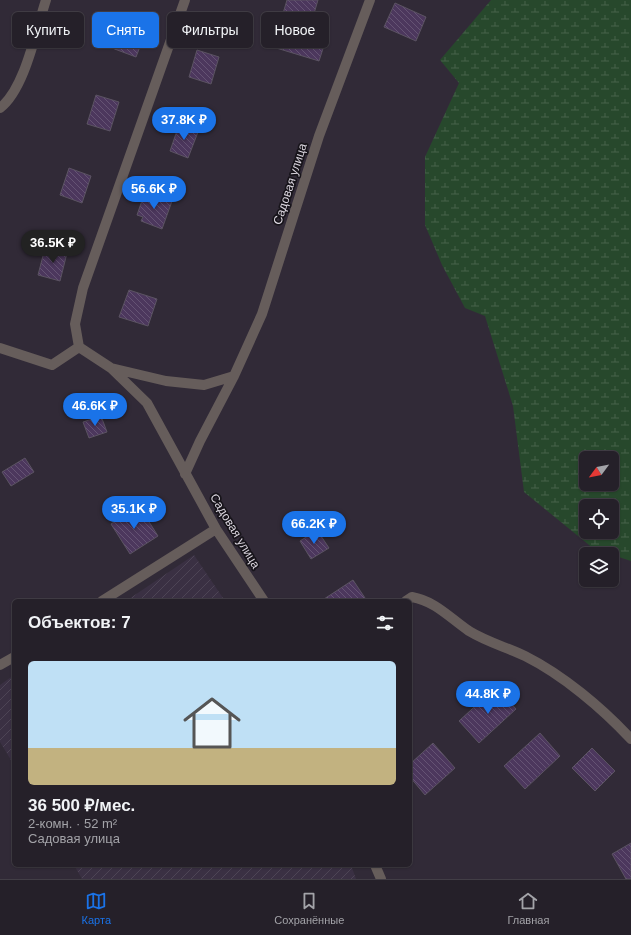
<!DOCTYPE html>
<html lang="ru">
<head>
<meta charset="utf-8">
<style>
	body { margin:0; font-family:Arial,sans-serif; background:#2d2831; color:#f1f3f6; height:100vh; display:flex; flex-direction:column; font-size:15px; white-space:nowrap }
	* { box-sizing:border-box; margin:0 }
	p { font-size:13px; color:#a3a3a8 }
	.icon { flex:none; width:22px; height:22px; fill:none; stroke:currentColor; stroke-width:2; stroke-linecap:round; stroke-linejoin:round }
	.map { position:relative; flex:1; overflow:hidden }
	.sheet { position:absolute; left:12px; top:599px; width:400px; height:268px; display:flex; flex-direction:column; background:#252029; border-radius:6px; box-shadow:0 1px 3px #0004,0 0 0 1px #423e46 }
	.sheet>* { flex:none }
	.banner { position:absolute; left:12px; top:12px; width:400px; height:36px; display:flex; gap:8px }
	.needle { width:26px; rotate:238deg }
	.fabs { position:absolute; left:579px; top:451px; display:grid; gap:8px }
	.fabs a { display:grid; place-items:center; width:40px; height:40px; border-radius:6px; background:#252029; box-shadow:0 1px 3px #0004,0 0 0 1px #423e46; font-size:20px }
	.price { position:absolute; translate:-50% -34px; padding:0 9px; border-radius:14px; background:#1a73e8; color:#fff; font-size:13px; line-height:26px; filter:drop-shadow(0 1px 2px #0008) }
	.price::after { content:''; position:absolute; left:50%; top:24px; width:12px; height:9px; margin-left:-6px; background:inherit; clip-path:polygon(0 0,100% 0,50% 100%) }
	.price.active { background:#222; color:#fff }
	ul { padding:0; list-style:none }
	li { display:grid; align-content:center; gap:8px; height:212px; padding:0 16px }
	li span { display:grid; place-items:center; height:124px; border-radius:6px; color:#555 }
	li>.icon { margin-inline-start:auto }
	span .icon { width:72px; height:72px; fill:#fffc; stroke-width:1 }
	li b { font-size:17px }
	h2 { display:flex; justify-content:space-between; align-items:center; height:48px; padding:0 16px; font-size:17px }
	.chip { padding:0 14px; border-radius:6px; background:#252029; box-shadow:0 1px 3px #0004,0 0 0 1px #423e46; font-size:14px; line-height:36px }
	.chip.active { background:#1a73e8; color:#fff }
	.tabs { display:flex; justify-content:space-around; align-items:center; height:56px; border-top:1px solid #423e46; background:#252029; font-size:11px; color:#a3a3a8 }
	.tabs a { display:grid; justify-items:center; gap:2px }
	.tabs .active { color:#1a73e8 }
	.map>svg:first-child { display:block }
</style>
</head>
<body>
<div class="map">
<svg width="631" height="879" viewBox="0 0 631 879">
	<defs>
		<pattern id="industrial-furrows" width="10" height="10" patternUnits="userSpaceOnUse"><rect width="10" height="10" fill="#3a3043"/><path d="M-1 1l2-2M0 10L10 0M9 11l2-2" fill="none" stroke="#4d4455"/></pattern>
		<pattern id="wetland-marsh" width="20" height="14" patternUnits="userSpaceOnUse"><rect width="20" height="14" fill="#27482c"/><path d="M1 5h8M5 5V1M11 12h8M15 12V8" fill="none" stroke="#46624a"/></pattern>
		<pattern id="building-back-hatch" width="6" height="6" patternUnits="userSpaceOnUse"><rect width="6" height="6" fill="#4c375d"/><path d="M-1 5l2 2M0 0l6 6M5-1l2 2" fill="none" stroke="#655374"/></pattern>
	</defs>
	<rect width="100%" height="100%" fill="#312a37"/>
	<path fill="url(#industrial-furrows)" d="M194,555L225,601H126Z
		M14,675V765L0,742V685Z
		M74,865H351L356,879H82Z"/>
	<path fill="url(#wetland-marsh)" fill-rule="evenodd" d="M491,0H631V561L594,549L524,492L513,406L485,316L465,308L442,265L425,225V157L459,83L440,60ZM586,458H612V484H586ZM586,506H612V532H586Z"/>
	<path fill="url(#building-back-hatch)" stroke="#5b5362" d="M287,0H318L310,27L328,33L319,61L273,47Z
		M395,3L426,17L416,41L384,27Z
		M121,22L146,31L136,57L112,48Z
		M197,50L219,57L211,84L189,77Z
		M96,95L119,102L110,131L87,124Z
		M179,125L198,132L188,158L170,151Z
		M69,168L91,176L82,203L60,195Z
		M145,192L172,201L162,229L141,221L143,217L137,215Z
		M45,248L67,253L60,281L38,275Z
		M129,290L157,299L148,326L119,317Z
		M101,416L107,432L89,438L83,422Z
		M25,458L34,472L11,486L2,472Z
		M139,506L158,536L130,554L111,524Z
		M317,530L329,548L311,559L300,541Z
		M353,580L367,601H321Z
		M496,687L516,709L479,743L459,721Z
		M540,733L560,756L525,789L504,766Z
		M433,743L455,768L425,795L410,777V764Z
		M592,748L615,771L595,791L572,768Z
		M631,843V879H626L612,854Z"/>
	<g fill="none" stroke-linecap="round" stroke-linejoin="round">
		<path stroke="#665d5b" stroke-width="10" d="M185,0L83,288L75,324L79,347L111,368L147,403L216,529L264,601
			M0,108C25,89 36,30 46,0
			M0,348L52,365L79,347
			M111,368L166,381L204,385L234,376
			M185,474L200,441L234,376L262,314L319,136L370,0
			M102,601L216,529
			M406,601L412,597C435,601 450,618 469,631C487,642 506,647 525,656C563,675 602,708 631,739
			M0,665L14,657
			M375,865L381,879"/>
	</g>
	<g text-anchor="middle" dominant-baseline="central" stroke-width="3.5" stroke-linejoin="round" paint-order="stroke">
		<g font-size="12" fill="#dcd7e0" stroke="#17141a">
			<text transform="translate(290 184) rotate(-72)">Садовая улица</text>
			<text transform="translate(235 531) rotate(59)">Садовая улица</text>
		</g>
	</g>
</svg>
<div class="fabs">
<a><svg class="needle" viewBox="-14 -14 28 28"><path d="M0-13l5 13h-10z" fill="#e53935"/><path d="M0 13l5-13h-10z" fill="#a3a3a8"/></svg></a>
<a><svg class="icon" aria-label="locate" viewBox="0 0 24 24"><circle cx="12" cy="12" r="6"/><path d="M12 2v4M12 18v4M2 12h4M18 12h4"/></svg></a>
<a><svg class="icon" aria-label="layers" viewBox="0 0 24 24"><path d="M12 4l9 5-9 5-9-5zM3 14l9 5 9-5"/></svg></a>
</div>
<b class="price" style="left:184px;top:141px">37.8K ₽</b>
<b class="price" style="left:154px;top:210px">56.6K ₽</b>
<b class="price active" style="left:53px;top:264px">36.5K ₽</b>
<b class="price" style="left:95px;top:427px">46.6K ₽</b>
<b class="price" style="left:134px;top:530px">35.1K ₽</b>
<b class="price" style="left:314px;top:545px">66.2K ₽</b>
<b class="price" style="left:488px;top:715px">44.8K ₽</b>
<div class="banner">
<a class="chip">Купить</a>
<a class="chip active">Снять</a>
<a class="chip">Фильтры</a>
<a class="chip">Новое</a>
</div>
<section class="sheet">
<h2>Объектов: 7<svg class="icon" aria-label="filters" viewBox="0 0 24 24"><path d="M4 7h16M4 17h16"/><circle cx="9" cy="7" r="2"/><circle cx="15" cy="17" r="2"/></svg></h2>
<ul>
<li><span style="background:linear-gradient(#bfe0f5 70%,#c2b280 0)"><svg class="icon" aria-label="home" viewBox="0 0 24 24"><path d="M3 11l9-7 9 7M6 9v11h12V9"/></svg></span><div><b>36 500 ₽/мес.</b><p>2-комн. · 52 m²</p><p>Садовая улица</p></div></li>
</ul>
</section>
</div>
<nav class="tabs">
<a class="active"><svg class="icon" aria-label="map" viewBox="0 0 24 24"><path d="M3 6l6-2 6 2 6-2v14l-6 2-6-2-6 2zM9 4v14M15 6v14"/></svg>Карта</a>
<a><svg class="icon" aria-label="saved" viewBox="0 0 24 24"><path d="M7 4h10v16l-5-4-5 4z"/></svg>Сохранённые</a>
<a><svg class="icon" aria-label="home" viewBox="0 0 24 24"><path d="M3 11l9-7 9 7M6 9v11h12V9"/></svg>Главная</a>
</nav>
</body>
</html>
